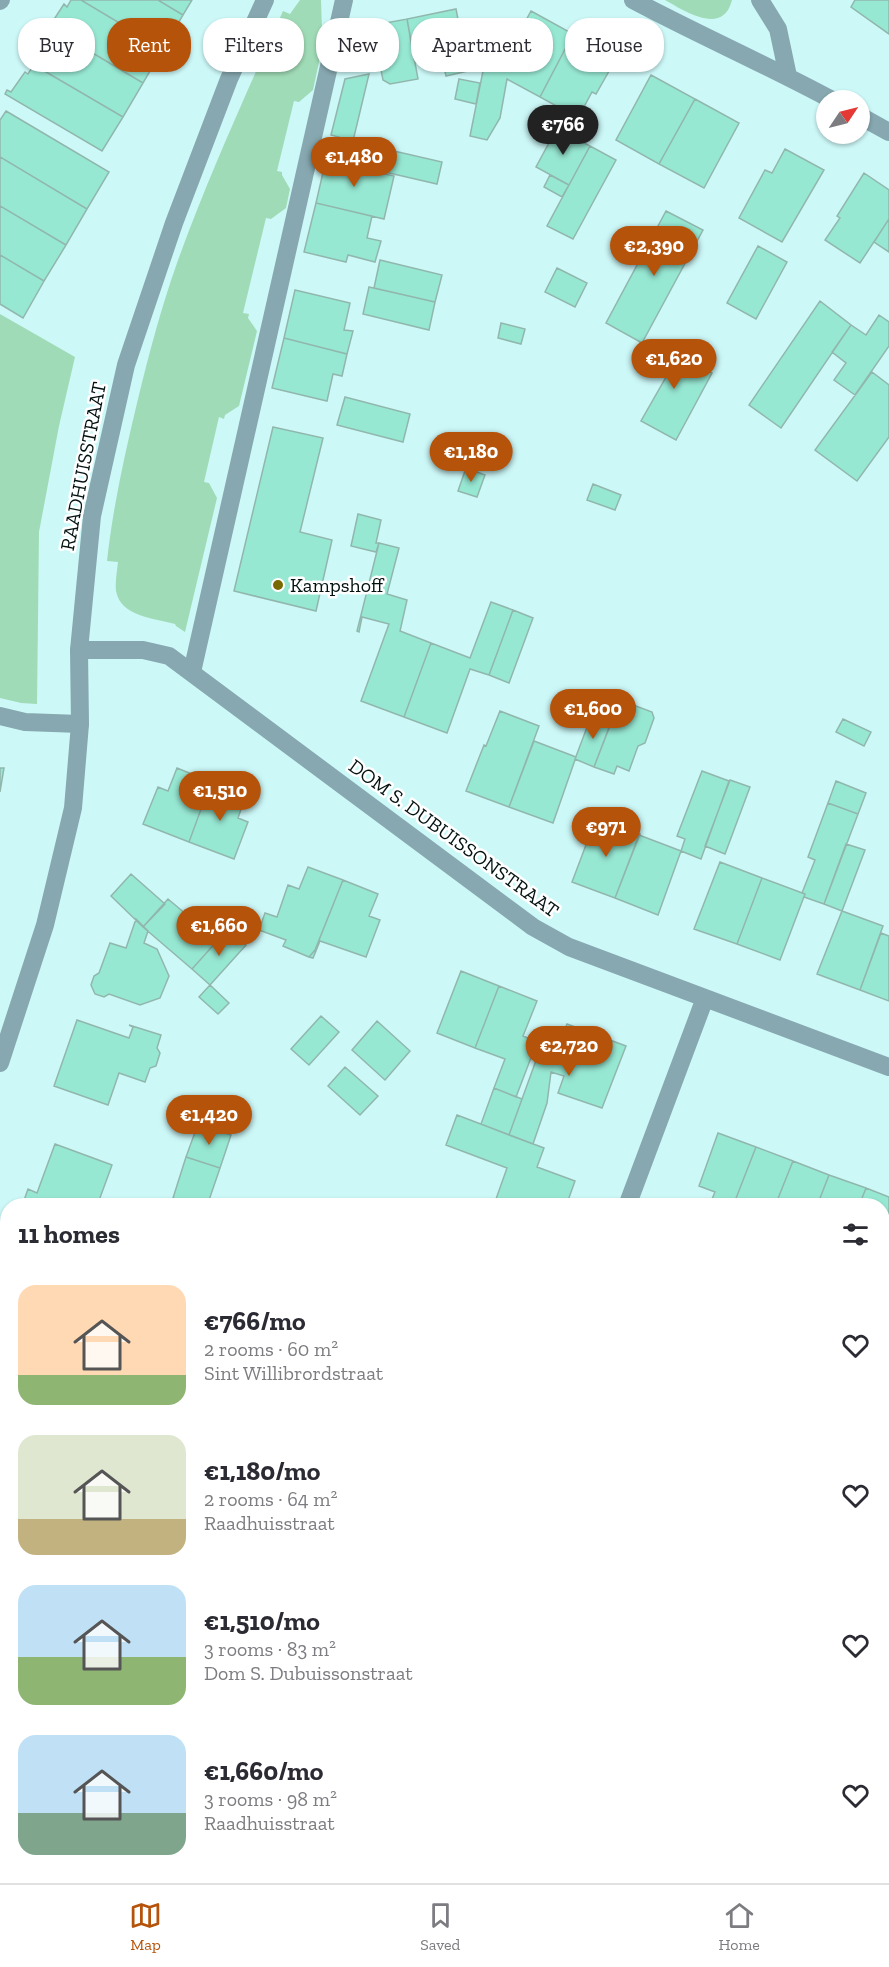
<!DOCTYPE html>
<html lang="en">
<head>
<meta charset="utf-8">
<style>
	body { margin:0; font-family:"Zilla Slab",serif; background:#f2f2f3; color:#2b2b33; height:100vh; display:flex; flex-direction:column; font-size:22px; white-space:nowrap }
	* { box-sizing:border-box; margin:0 }
	p { font-size:20px; color:#7c7c81 }
	.icon { flex:none; width:33px; height:33px; fill:none; stroke:currentColor; stroke-width:2; stroke-linecap:round; stroke-linejoin:round }
	.map { position:relative; flex:1; overflow:hidden }
	.details { position:absolute; left:0px; top:1198px; width:890px; height:686px; display:flex; flex-direction:column; background:#fff; border-radius:24px 24px 0 0; box-shadow:0 2px 4px #0004 }
	.details>* { flex:none }
	.hud { position:absolute; left:18px; top:18px; width:854px; height:54px; display:flex; gap:12px }
	.needle { width:39px; rotate:55deg }
	.buttons { position:absolute; left:816px; top:90px; display:grid; gap:12px }
	.buttons a { display:grid; place-items:center; width:54px; height:54px; border-radius:50%; background:#fff; box-shadow:0 2px 4px #0004; font-size:30px }
	.price { position:absolute; translate:-50% -51px; padding:0 14px; border-radius:21px; background:#b45309; color:#fff; font-size:20px; line-height:39px; filter:drop-shadow(0 2px 3px #0008) }
	.price::after { content:''; position:absolute; left:50%; top:36px; width:18px; height:14px; margin-left:-9px; background:inherit; clip-path:polygon(0 0,100% 0,50% 100%) }
	.price.on { background:#222; color:#fff }
	ul { padding:0; list-style:none }
	li { display:flex; align-items:center; gap:18px; height:150px; padding:0 18px }
	li span { display:grid; place-items:center; flex:none; width:168px; height:120px; border-radius:18px; color:#555 }
	li>.icon { margin-inline-start:auto }
	span .icon { width:72px; height:72px; fill:#fffc; stroke-width:1 }
	li b { font-size:26px }
	h2 { display:flex; justify-content:space-between; align-items:center; height:72px; padding:0 18px; font-size:26px }
	.tag { padding:0 21px; border-radius:24px; background:#fff; box-shadow:0 2px 4px #0004; font-size:21px; line-height:54px }
	.tag.on { background:#b45309; color:#fff }
	.tab-bar { display:flex; justify-content:space-around; align-items:center; height:84px; border-top:2px solid #e1e1e2; background:#fff; font-size:16px; color:#7c7c81 }
	.tab-bar a { display:grid; justify-items:center; gap:3px }
	.tab-bar .on { color:#b45309 }
	.map>svg:first-child { display:block }
</style>
</head>
<body>
<div class="map">
<svg width="889" height="1883" viewBox="0 0 889 1883">
	<rect width="100%" height="100%" fill="#cdf8f8"/>
	<path fill="#a0dbb7" d="M300,0H321L322,30L319,62L313,90L299,102L294,101L277,171L282,172V175L290,189L286,208L271,219L266,218L243,313L249,314L248,318L257,331L239,406L225,415L224,419L219,417L204,482L209,483L217,498L185,632L176,626L175,624C154,618 121,617 116,591C115,582 117,571 118,562L107,561C113,506 125,453 138,399C149,354 161,308 177,263C208,177 246,94 283,11L290,14Z
		M665,0H732C723,37 683,10 665,0Z
		M0,314L75,357L59,426L39,532L37,704L21,703L0,698Z
		M0,1860L7,1863L8,1876L44,1877L61,1883H0Z
		M398,1877V1876L604,1877L601,1883H396Z"/>
	<path fill="#97e8d3" stroke="#91b7ad" stroke-width="1.5" d="M71,0H81L163,49L143,83L49,27L64,4L67,7Z
		M81,0H158L183,15L163,49Z
		M158,0H192L183,15Z
		M855,0H889V34L851,7Z
		M456,9L468,71L446,76L441,53L414,59L407,19Z
		M531,11L573,34L540,97L507,79L500,118L487,140L470,136L487,51L512,56L515,50L511,48Z
		M407,19L418,79L390,84L383,80L380,65L365,68L357,28Z
		M49,27L143,83L123,117L29,62L44,38L47,40L53,32L48,29Z
		M573,34L617,57L596,94L592,92L578,118L540,97Z
		M29,62L123,117L102,151L5,94L7,90L11,92L25,72L28,74L33,66L28,63Z
		M369,74L353,141L331,135L345,79Z
		M651,75L695,99L659,164L616,140Z
		M459,79L480,83L476,104L455,99Z
		M695,99L739,123L704,188L659,164Z
		M6,111L109,172L87,209L0,157V120Z
		M557,128L590,146L569,185L536,167Z
		M590,146L616,160L573,239L547,226Z
		M381,148L442,162L437,184L376,170Z
		M785,149L824,170L782,242L739,218L765,170L772,173Z
		M327,155L369,164L368,170L394,176L384,219L316,203Z
		M0,157L87,209L66,245L0,206Z
		M864,173L889,190V219L860,263L825,240L840,218L837,216Z
		M550,175L569,185L562,197L544,187Z
		M316,203L372,216L367,238L381,241L375,262L348,255L346,262L304,252Z
		M0,206L66,245L44,281L0,255Z
		M666,211L703,230L642,343L606,323Z
		M889,219V252L874,242Z
		M758,246L787,262L756,319L727,303Z
		M0,255L44,281L23,318L0,304Z
		M380,260L442,275L435,302L374,288Z
		M557,268L587,283L575,307L545,292Z
		M369,287L435,302L429,330L363,314Z
		M295,290L350,303L344,330L353,331L347,354L284,338Z
		M820,301L851,325L781,428L749,405Z
		M879,315L889,322V346L855,395L834,380L846,363L832,352L851,325L866,335Z
		M501,323L525,329L521,344L498,338Z
		M284,338L347,354L342,376L333,374L327,401L272,388Z
		M655,342L712,373L676,440L641,421L666,377L642,366Z
		M872,372L889,385V437L857,481L815,450Z
		M345,397L410,414L403,442L337,425Z
		M273,427L323,438L300,532L332,540L316,611L234,591Z
		M466,468L485,475L477,497L458,491Z
		M593,484L621,495L615,510L587,500Z
		M358,514L381,520L376,543H379L376,552L351,546Z
		M379,543L399,548L387,594L407,600L400,631L431,643L404,717L361,701L389,624L362,617L359,632L357,631Z
		M491,602L513,610L489,675L470,669L447,733L404,717L431,643L470,658Z
		M513,610L533,618L509,683L489,675Z
		M620,700L652,712L654,718L645,743L638,746L629,771L617,766L614,774L594,767Z
		M500,711L539,726L509,807L466,791L484,745L486,746Z
		M592,714L611,722L594,767L575,759Z
		M843,719L871,732L864,746L836,732Z
		M534,741L576,757L553,823L509,807Z
		M0,768H4L0,792Z
		M177,768L211,782L189,842L143,824L158,787L168,791Z
		M702,771L729,781L701,859L681,851L685,839L677,836Z
		M730,780L750,787L725,854L705,846Z
		M836,781L866,793L858,814L828,803Z
		M211,782L246,795L238,818L248,822L234,859L189,842Z
		M828,803L858,814L824,904L804,897L805,894L802,893L815,860L808,857Z
		M617,820L627,824L630,830L640,834L615,898L572,882L595,821L609,827L610,823Z
		M639,835L681,851L658,915L615,898Z
		M846,844L865,850L842,911L824,904Z
		M720,862L762,878L737,944L694,929Z
		M308,867L343,880L315,950L309,957L283,946L286,940L259,930L265,913L277,917L288,885L299,889Z
		M131,874L165,904L143,927L111,896Z
		M762,878L805,894L780,960L737,944Z
		M343,880L378,894L369,916L380,920L366,957L320,941L313,958L309,957L315,950Z
		M168,899L199,925L209,913L227,930L192,969L143,927Z
		M842,911L883,926L860,990L817,974Z
		M136,919L148,931L144,943L157,949L169,976L160,998L140,1005L109,994L104,997L95,994L91,985L94,976L99,973L110,943L126,948Z
		M227,930L246,945L210,985L192,969Z
		M881,933L889,936V1001L860,990Z
		M461,971L499,986L475,1048L437,1033Z
		M210,985L229,1003L218,1014L199,997Z
		M499,986L537,1001L523,1036L537,1042L516,1097L494,1088L505,1059L475,1048Z
		M321,1016L339,1032L309,1065L291,1049Z
		M77,1020L129,1038L133,1027L129,1025L161,1035L157,1048L160,1053L156,1066L150,1068L145,1082L119,1073L108,1105L54,1086Z
		M377,1021L410,1051L385,1080L352,1050Z
		M567,1024L626,1046L602,1108L558,1093L564,1076L551,1072L547,1103L533,1144L509,1135L538,1055L553,1060Z
		M345,1067L378,1096L360,1115L328,1086Z
		M494,1088L522,1099L509,1135L481,1124Z
		M457,1115L544,1148L537,1167L575,1181L566,1206H513L496,1199L507,1168L446,1145Z
		M198,1124L231,1135L220,1168L186,1157Z
		M718,1133L756,1147L733,1206L712,1199L715,1192L699,1186Z
		M55,1144L112,1165L97,1206H22L28,1189L37,1193Z
		M756,1147L793,1161L775,1206H733Z
		M186,1157L220,1168L207,1206H196L173,1198Z
		M793,1161L829,1175L817,1206H775Z
		M829,1175L866,1188L859,1206H817Z
		M866,1188L889,1197V1239L882,1257V1206H859Z
		M889,1239V1257L883,1255Z
		M8,1276V1328L0,1326V1297Z
		M0,1369L8,1372V1420L0,1417Z
		M882,1409L888,1411L882,1428Z
		M888,1411H889V1456L882,1454V1428Z
		M0,1443L8,1446V1483L0,1481Z
		M884,1556L889,1558V1608L882,1606V1561Z
		M0,1578L8,1584V1629L0,1626Z
		M884,1733L889,1735V1783L882,1780V1738Z
		M255,1876H315L313,1883H268L255,1878Z
		M697,1876H750L747,1883H695Z"/>
	<g fill="none" stroke-linecap="round" stroke-linejoin="round">
		<path stroke="#87a8b0" stroke-width="18" d="M633,0C699,35 767,65 832,100
			M760,0L778,29L788,76
			M0,1L1,0
			M860,116L889,132
			M79,650H143L169,656L533,927L569,947L889,1067
			M192,672L344,0
			M0,716L25,722L80,724
			M627,1206L705,998
			M882,1666L889,1669
			M0,1843L8,1846
			M89,1876L106,1883
			M377,1883L380,1876
			M618,1883L621,1876"/>
		<path stroke="#87a8b0" stroke-width="18" d="M0,1063L45,925L73,808L80,724L79,650L92,516L126,365L174,223L229,79L265,0"/>
	</g>
	<circle fill="#786a02" stroke="#fff" stroke-width="2" cx="278" cy="585" r="6"/>
	<g text-anchor="middle" dominant-baseline="central" stroke-width="5" stroke-linejoin="round" paint-order="stroke">
		<g font-size="20" fill="#031111" stroke="#fff">
			<text transform="translate(83 466) rotate(-79)">RAADHUISSTRAAT</text>
			<text transform="translate(454 838) rotate(36)">DOM S. DUBUISSONSTRAAT</text>
		</g>
		<g font-size="20" fill="#031111" stroke="#fff" text-anchor="start">
			<text x="290" y="585">Kampshoff</text>
		</g>
	</g>
</svg>
<div class="buttons">
<a><svg class="needle" viewBox="-14 -14 28 28"><path d="M0-13l5 13h-10z" fill="#e53935"/><path d="M0 13l5-13h-10z" fill="#7c7c81"/></svg></a>
</div>
<b class="price on" style="left:563px;top:156px">€766</b>
<b class="price" style="left:354px;top:188px">€1,480</b>
<b class="price" style="left:654px;top:277px">€2,390</b>
<b class="price" style="left:674px;top:390px">€1,620</b>
<b class="price" style="left:471px;top:483px">€1,180</b>
<b class="price" style="left:593px;top:740px">€1,600</b>
<b class="price" style="left:220px;top:822px">€1,510</b>
<b class="price" style="left:606px;top:858px">€971</b>
<b class="price" style="left:219px;top:957px">€1,660</b>
<b class="price" style="left:569px;top:1077px">€2,720</b>
<b class="price" style="left:209px;top:1146px">€1,420</b>
<div class="hud">
<a class="tag">Buy</a>
<a class="tag on">Rent</a>
<a class="tag">Filters</a>
<a class="tag">New</a>
<a class="tag">Apartment</a>
<a class="tag">House</a>
</div>
<section class="details">
<h2>11 homes<svg class="icon" aria-label="filters" viewBox="0 0 24 24"><path d="M4 7h16M4 17h16"/><circle cx="9" cy="7" r="2"/><circle cx="15" cy="17" r="2"/></svg></h2>
<ul>
<li><span style="background:linear-gradient(#ffd9b3 75%,#8fb573 0)"><svg class="icon" aria-label="home" viewBox="0 0 24 24"><path d="M3 11l9-7 9 7M6 9v11h12V9"/></svg></span><div><b>€766/mo</b><p>2 rooms · 60 m²</p><p>Sint Willibrordstraat</p></div><svg class="icon" aria-label="heart" viewBox="0 0 24 24"><path d="M12 20l-8-8c-3-5 5-10 8-4 3-6 11-1 8 4z"/></svg></li>
<li><span style="background:linear-gradient(#dfe7d0 70%,#c2b280 0)"><svg class="icon" aria-label="home" viewBox="0 0 24 24"><path d="M3 11l9-7 9 7M6 9v11h12V9"/></svg></span><div><b>€1,180/mo</b><p>2 rooms · 64 m²</p><p>Raadhuisstraat</p></div><svg class="icon" aria-label="heart" viewBox="0 0 24 24"><path d="M12 20l-8-8c-3-5 5-10 8-4 3-6 11-1 8 4z"/></svg></li>
<li><span style="background:linear-gradient(#bfe0f5 60%,#8fb573 0)"><svg class="icon" aria-label="home" viewBox="0 0 24 24"><path d="M3 11l9-7 9 7M6 9v11h12V9"/></svg></span><div><b>€1,510/mo</b><p>3 rooms · 83 m²</p><p>Dom S. Dubuissonstraat</p></div><svg class="icon" aria-label="heart" viewBox="0 0 24 24"><path d="M12 20l-8-8c-3-5 5-10 8-4 3-6 11-1 8 4z"/></svg></li>
<li><span style="background:linear-gradient(#bfe0f5 65%,#7fa58c 0)"><svg class="icon" aria-label="home" viewBox="0 0 24 24"><path d="M3 11l9-7 9 7M6 9v11h12V9"/></svg></span><div><b>€1,660/mo</b><p>3 rooms · 98 m²</p><p>Raadhuisstraat</p></div><svg class="icon" aria-label="heart" viewBox="0 0 24 24"><path d="M12 20l-8-8c-3-5 5-10 8-4 3-6 11-1 8 4z"/></svg></li>
</ul>
</section>
</div>
<nav class="tab-bar">
<a class="on"><svg class="icon" aria-label="map" viewBox="0 0 24 24"><path d="M3 6l6-2 6 2 6-2v14l-6 2-6-2-6 2zM9 4v14M15 6v14"/></svg>Map</a>
<a><svg class="icon" aria-label="saved" viewBox="0 0 24 24"><path d="M7 4h10v16l-5-4-5 4z"/></svg>Saved</a>
<a><svg class="icon" aria-label="home" viewBox="0 0 24 24"><path d="M3 11l9-7 9 7M6 9v11h12V9"/></svg>Home</a>
</nav>
</body>
</html>
